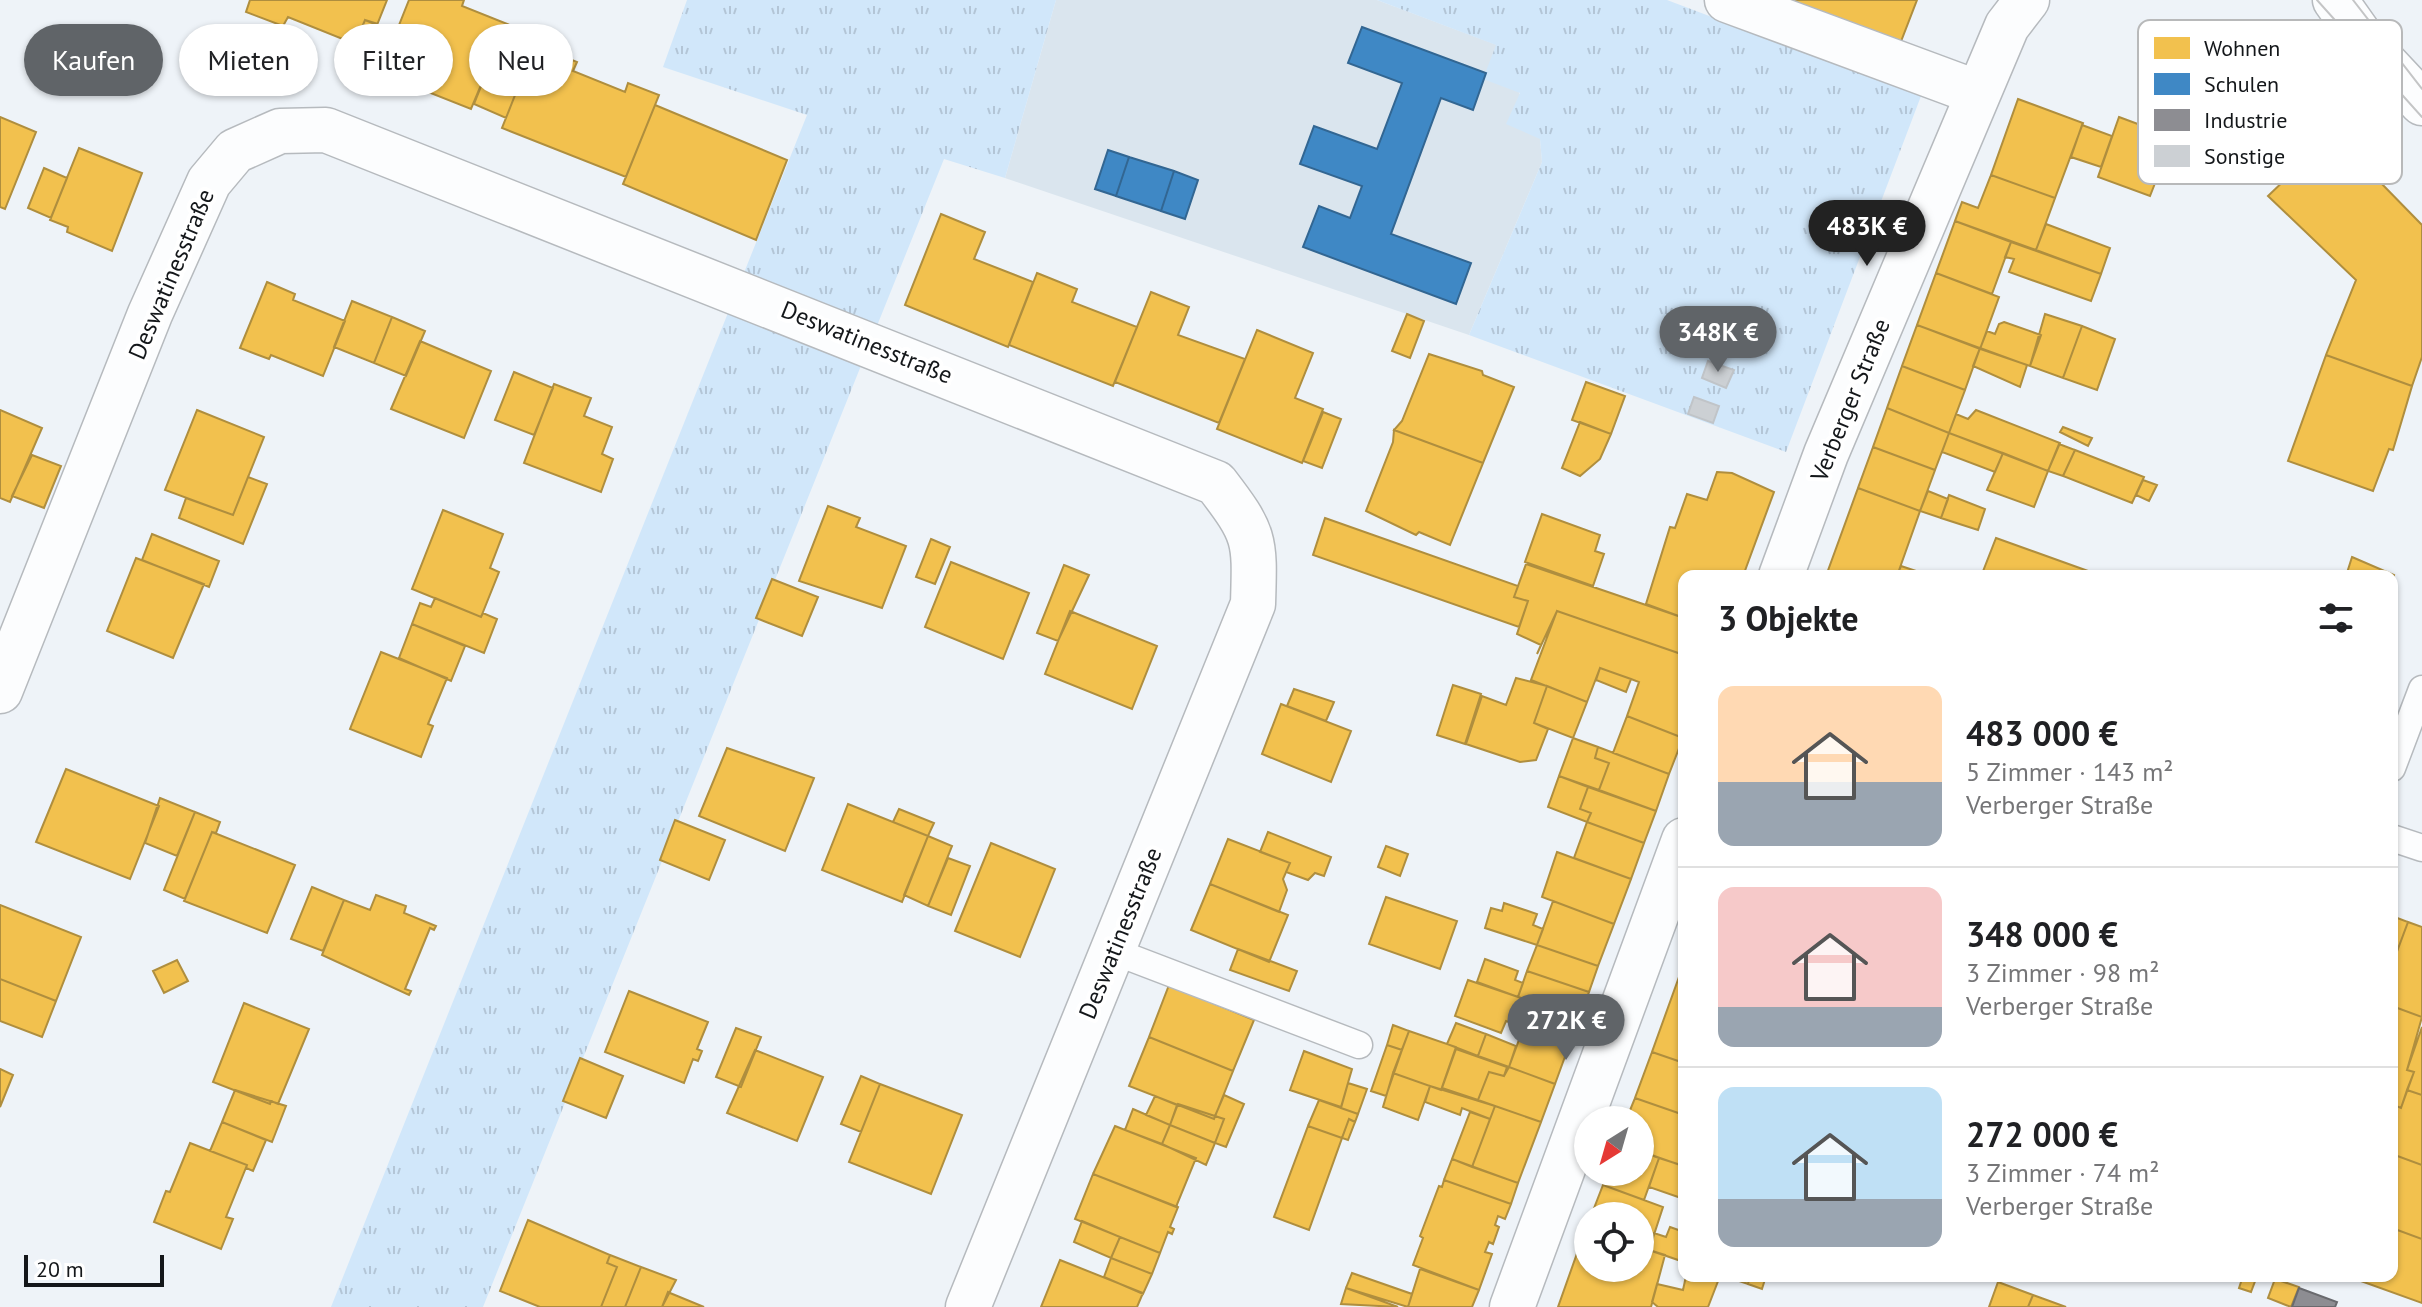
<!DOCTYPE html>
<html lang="de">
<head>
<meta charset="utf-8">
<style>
	body { margin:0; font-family:"PT Sans",sans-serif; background:#f2f2f2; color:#202124; height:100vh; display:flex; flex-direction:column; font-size:30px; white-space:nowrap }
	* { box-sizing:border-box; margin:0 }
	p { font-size:26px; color:#757577 }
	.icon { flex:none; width:44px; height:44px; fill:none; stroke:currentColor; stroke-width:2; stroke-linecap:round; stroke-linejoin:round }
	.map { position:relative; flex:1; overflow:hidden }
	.details { position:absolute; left:1678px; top:570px; width:720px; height:712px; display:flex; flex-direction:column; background:#fff; border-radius:16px; box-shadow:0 2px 6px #0004 }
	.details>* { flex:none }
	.guide { position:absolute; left:24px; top:24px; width:760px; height:72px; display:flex; gap:16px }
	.needle { width:52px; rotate:217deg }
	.buttons { position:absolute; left:1574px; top:1106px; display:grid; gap:16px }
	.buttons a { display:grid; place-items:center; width:80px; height:80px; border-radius:50%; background:#fff; box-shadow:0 2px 6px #0004; font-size:40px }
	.scale { position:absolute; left:24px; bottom:20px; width:140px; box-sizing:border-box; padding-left:8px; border:4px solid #14171a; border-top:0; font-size:22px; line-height:28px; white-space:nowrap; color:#14171a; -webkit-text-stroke:6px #fff; paint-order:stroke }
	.price { position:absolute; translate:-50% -68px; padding:0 18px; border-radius:28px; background:#606468; color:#fff; font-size:26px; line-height:52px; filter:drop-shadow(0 2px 4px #0008) }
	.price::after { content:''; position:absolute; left:50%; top:48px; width:24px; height:18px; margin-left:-12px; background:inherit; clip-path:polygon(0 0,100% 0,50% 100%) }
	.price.on { background:#222; color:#fff }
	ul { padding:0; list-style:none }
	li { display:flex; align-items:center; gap:24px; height:200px; padding:0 40px }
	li+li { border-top:2px solid #e0e0e0 }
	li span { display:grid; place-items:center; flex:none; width:224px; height:160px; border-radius:16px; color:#555 }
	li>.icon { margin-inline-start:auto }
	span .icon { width:96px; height:96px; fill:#fffc; stroke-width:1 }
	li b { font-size:34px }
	h2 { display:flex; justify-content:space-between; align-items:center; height:96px; padding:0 40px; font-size:34px }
	.pill { padding:0 28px; border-radius:36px; background:#fff; box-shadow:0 2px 6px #0004; font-size:28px; line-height:72px }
	.pill.on { background:#606468; color:#fff }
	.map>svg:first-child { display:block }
</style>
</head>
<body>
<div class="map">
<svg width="2422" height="1307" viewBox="0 0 2422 1307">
	<defs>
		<pattern id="grass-tufts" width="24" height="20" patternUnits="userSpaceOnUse" patternTransform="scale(2)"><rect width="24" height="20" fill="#d1e7fa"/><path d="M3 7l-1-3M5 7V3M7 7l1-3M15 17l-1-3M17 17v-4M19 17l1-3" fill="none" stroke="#b3c5d6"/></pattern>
	</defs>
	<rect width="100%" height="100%" fill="#eef3f8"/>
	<path fill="#dae5ee" d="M1056,0H1377L1497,45L1540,138L1542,162L1469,335L1005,178Z"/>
	<path fill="url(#grass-tufts)" d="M687,0H1056L1005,178L944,159L483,1307H331L807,115L663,67Z
		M1377,0H1667L1921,96L1786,452L1469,335L1542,162L1540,139L1506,124L1520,93L1483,79L1496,45Z"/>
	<path fill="#f2c14e" stroke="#af8e3e" stroke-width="2" d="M250,0H387L377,25L365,20L355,44L288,17L283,26L246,12Z
		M409,0H464L462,6L517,28L505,58L494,54L471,109L380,73Z
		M1783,0H1917L1900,44Z
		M365,20L397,30L383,66L347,52L351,42L355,44Z
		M535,45L577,62L573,71L625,92L628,83L659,95L626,177L502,128Z
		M494,54L526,67L506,118L474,104Z
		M2018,99L2083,123L2055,198L1991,175Z
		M655,105L787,160L756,240L623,184Z
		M0,117L36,132L5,209L0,207Z
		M2119,117L2173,137L2150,196L2098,177Z
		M2082,125L2112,136L2101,167L2071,157Z
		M2333,134L2422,225V357L2412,386L2326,355L2356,280L2268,196Z
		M79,148L142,173L112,251L67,232L68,227L50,220Z
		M44,168L67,178L51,218L28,208Z
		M1991,175L2055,198L2036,250L1955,221L1962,202L1978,208Z
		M941,214L985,232L974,259L1033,282L1008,347L905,305Z
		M1955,221L2011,242L1992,294L1936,273Z
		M2046,224L2110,248L2101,274L2036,250Z
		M2011,242L2101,274L2091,301L2009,272L2014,259L2005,257Z
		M1037,273L1077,289L1072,302L1137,327L1113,386L1009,345Z
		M1936,273L1999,297L1980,349L1917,325Z
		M267,282L295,294L293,300L345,321L323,376L271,355L269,359L240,348Z
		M1151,292L1189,307L1178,335L1245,359L1219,423L1115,382Z
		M352,301L392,317L374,363L334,347Z
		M1407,314L1424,321L1410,358L1392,351Z
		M2045,314L2082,326L2063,378L2030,366Z
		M392,317L425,331L406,376L374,363Z
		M2004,322L2041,335L2030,366L1980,349L1987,331L1995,334L1999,324Z
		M1917,325L1980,348L1965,390L1902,366Z
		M2082,326L2115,339L2097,390L2063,378Z
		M1257,330L1313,353L1295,398L1323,409L1302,463L1217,429Z
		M420,341L491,371L464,438L391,409Z
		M1980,348L2027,365L2020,387L1973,366Z
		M1429,354L1482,371L1483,375L1514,387L1483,463L1394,430L1402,421Z
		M2326,355L2412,386L2393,450L2389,449L2373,491L2288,461Z
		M1902,366L1965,390L1949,433L1887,408Z
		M514,372L553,388L534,435L495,420Z
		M1586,382L1625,396L1611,434L1572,420Z
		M554,384L591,398L584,416L612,427L602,454L613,459L601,492L524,463Z
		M1887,408L1949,433L1935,470L1873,447Z
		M0,410L42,428L10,502L0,498Z
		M197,410L264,437L233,515L165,490Z
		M1976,410L2060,443L2048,471L1949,433L1956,414L1968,419Z
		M1323,412L1341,419L1322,468L1303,461Z
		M1580,422L1611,434L1600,459L1580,476L1562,468Z
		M2063,427L2092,438L2088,446L2060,432Z
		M1394,430L1483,463L1450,545L1419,532L1416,535L1366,511L1393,442Z
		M1949,433L2003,453L1995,472L1942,452Z
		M2059,444L2075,450L2063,476L2048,471Z
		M1873,447L1935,470L1920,511L1858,488Z
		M2075,450L2144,477L2132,503L2063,476Z
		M2003,453L2048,471L2034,507L1987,490Z
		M32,455L61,466L44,508L12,496Z
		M1717,472L1732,473L1774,492L1743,576H1684V618L1646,604L1670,527L1675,528L1687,494L1707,500Z
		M248,477L267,484L243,544L179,518L186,498L233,515Z
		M2143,480L2157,485L2149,501L2136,495Z
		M1858,488L1920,511L1897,576H1826Z
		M1928,491L1948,499L1941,518L1920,511Z
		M1949,495L1985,509L1978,530L1941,518Z
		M828,506L860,518L856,527L906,546L882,608L799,581Z
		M443,510L503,534L490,568L499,572L481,617L412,589Z
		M1542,514L1600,535L1595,551L1604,554L1593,586L1525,562Z
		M1325,518L1518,586L1514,597L1528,601L1519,627L1313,555Z
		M152,534L219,561L209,587L142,560Z
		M1996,538L2102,576H1988L1982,574Z
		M931,539L950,547L935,584L916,577Z
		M2352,557L2394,575L2392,582V576H2346Z
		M136,558L204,584L173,658L107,631Z
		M951,562L1029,593L1003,659L925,627Z
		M1526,564L1684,618V655L1557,611L1537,654L1541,645L1517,634L1528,601L1514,597Z
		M1064,565L1089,575L1058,641L1037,633Z
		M1901,566L1931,576H1897Z
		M772,579L818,597L802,636L756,618Z
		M435,598L481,617L483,613L497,619L484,653L412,624L420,603L431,607Z
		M1070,611L1157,646L1132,709L1045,674Z
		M1557,611L1684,655L1683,738L1627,716L1639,682L1631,679L1600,668L1587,702L1531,680Z
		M412,624L465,646L451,681L399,658Z
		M381,652L447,678L428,724L433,726L421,757L350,729Z
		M1600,668L1631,679L1626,692L1596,680Z
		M1516,678L1547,686L1534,723L1548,729L1536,760L1520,762L1466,744L1482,696L1506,705Z
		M1453,685L1481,694L1465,744L1437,735Z
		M1547,686L1587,702L1573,738L1534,723Z
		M1294,689L1334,702L1326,721L1287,706Z
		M1281,704L1351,731L1331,782L1262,754Z
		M1627,716L1683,738L1669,774L1613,753Z
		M1573,738L1598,747L1595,758L1609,763L1599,790L1559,776Z
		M1598,747L1669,774L1656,811L1599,790L1609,763L1595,758Z
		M727,748L814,778L785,851L699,816Z
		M66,769L159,806L130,879L36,842Z
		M1559,776L1588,787L1580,809L1591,813L1587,822L1548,807Z
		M1588,787L1656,811L1644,843L1587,822L1591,813L1580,809Z
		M160,798L195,812L177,856L145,843Z
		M848,804L928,836L902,902L822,870Z
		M899,809L934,823L928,836L893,822Z
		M195,812L220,822L216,833L212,832L185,899L164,890Z
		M675,820L725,840L709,880L660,860Z
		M1587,822L1644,843L1631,879L1574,858Z
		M212,832L295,865L267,933L184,901Z
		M1268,832L1331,857L1324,876L1315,873L1308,880L1286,872L1290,863L1260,852Z
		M928,836L952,846L928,906L904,895Z
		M1228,839L1290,863L1283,879L1287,890L1279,912L1210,884Z
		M991,843L1055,869L1020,957L955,931Z
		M1386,846L1408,854L1400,876L1378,867Z
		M1557,852L1631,879L1614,924L1542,897Z
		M948,858L970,866L951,915L928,906Z
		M1210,884L1288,915L1269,962L1191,930Z
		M312,887L344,900L323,951L291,939Z
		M376,895L406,906L404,913L436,926L434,930L430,928L405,989L411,991L409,995L322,955L344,900L370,910Z
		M1386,897L1457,921L1440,969L1369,944Z
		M1553,901L1614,924L1598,966L1537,945Z
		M1504,903L1537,914L1533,925L1543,929L1537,945L1485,928L1491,908L1502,911Z
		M0,905L81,937L56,1001L0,979Z
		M2392,916L2408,922L2392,965Z
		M2408,922L2422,927V1017L2392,1006V965Z
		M1537,945L1598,966L1589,992L1527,971Z
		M1238,949L1297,971L1289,991L1230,970Z
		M1485,959L1518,971L1515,980L1523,983L1518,997L1477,982Z
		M177,960L188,981L164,993L153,971Z
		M1684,963V1063L1652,1052Z
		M1527,971L1589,992L1579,1018L1518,997Z
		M0,979L56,1001L42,1037L0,1021Z
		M1468,980L1533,1002L1523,1027L1506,1021L1501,1033L1455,1016Z
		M1169,985L1254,1020L1233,1071L1149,1037Z
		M629,991L708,1022L697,1049L702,1051L698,1061L693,1059L684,1083L605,1052Z
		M1533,1002L1579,1018L1555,1084L1509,1067Z
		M244,1003L309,1029L278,1104L271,1101L270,1104L213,1082Z
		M2392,1006L2422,1017L2407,1070L2414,1072L2401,1108L2394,1105L2392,1110Z
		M1456,1023L1486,1034L1478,1056L1447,1044Z
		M1393,1025L1409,1031L1402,1050L1387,1045Z
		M2422,1027V1095L2407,1090L2414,1072L2407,1070Z
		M736,1028L761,1037L741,1087L716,1077Z
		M1409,1031L1456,1047L1441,1090L1393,1073Z
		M1486,1034L1516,1046L1509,1067L1478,1056Z
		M1149,1037L1233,1071L1214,1119L1129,1086Z
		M1387,1045L1402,1050L1386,1096L1371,1091Z
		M1456,1049L1507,1067L1504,1076L1489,1072L1478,1100L1442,1088Z
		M755,1050L823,1077L797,1141L727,1113Z
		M1304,1051L1352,1069L1341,1107L1290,1090Z
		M1652,1052L1684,1063V1115L1635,1098Z
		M580,1058L623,1076L606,1118L563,1101Z
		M1509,1067L1555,1084L1541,1122L1478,1100L1489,1072L1504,1076Z
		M0,1069L13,1075L0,1107Z
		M1393,1073L1430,1086L1418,1120L1383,1107Z
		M861,1076L880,1084L861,1132L841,1124Z
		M1348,1083L1367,1089L1358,1114L1341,1108Z
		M880,1084L962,1115L931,1194L849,1162Z
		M1430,1086L1495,1106L1490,1119L1462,1108L1460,1115L1425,1102Z
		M235,1090L286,1106L272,1142L222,1122Z
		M2407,1090L2422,1095V1165L2392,1154V1110L2394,1105L2401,1108Z
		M1224,1095L1244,1104L1226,1147L1215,1143L1224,1119L1215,1116Z
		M1155,1096L1177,1105L1170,1125L1146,1115Z
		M1635,1098L1684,1115V1155L1680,1165L1640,1151V1120H1626Z
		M1319,1100L1358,1114L1355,1122L1349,1119L1342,1138L1308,1126Z
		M1178,1104L1224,1119L1215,1143L1170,1125Z
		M1495,1106L1541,1122L1518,1183L1472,1167Z
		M1133,1109L1170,1125L1162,1144L1125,1130Z
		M1470,1112L1490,1119L1472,1167L1452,1159Z
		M1349,1119L1355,1122L1348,1140L1342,1138Z
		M222,1122L266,1140L253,1171L246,1168L247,1165L210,1151Z
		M1170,1125L1215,1143L1206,1165L1162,1144Z
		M1115,1126L1196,1158L1176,1207L1093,1174Z
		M1308,1126L1342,1138L1309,1230L1274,1217Z
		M190,1143L247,1165L226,1217L233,1219L221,1249L154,1222L166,1191L170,1192Z
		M1640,1151L1659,1158L1644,1200L1603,1185L1607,1172H1640Z
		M2392,1154L2422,1165V1239L2392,1228Z
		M1659,1158L1684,1166V1199L1649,1187Z
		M1452,1159L1518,1183L1511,1204L1444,1180Z
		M1093,1174L1178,1207L1170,1227L1174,1229L1172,1234L1168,1232L1160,1253L1075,1219Z
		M1444,1180L1511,1204L1505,1219L1498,1216L1495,1225L1499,1227L1493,1244L1489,1242L1485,1252L1492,1254L1479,1290L1413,1265L1423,1238L1420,1236L1439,1186L1442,1187Z
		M1603,1185L1663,1207L1649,1250L1640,1247V1216H1591Z
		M528,1220L610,1255L607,1263L617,1267L601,1307H540L500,1291Z
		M1082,1221L1120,1237L1111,1258L1074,1242Z
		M1670,1227L1684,1232V1262L1649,1250L1654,1233L1666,1237Z
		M1586,1228L1588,1268H1640V1247L1665,1255L1651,1307H1558Z
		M2392,1228L2422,1239V1303L2347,1276H2392Z
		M1120,1237L1160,1253L1152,1274L1111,1258Z
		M610,1255L641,1267L625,1307H601L617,1267L607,1263Z
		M1111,1258L1152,1274L1143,1294L1104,1277Z
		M1060,1260L1143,1293L1137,1307H1041Z
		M641,1267L676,1280L662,1307H625Z
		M1420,1269L1479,1290L1472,1307H1408Z
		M1352,1273L1412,1294L1408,1307L1346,1288Z
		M1686,1276H1720L1708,1307H1658L1652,1302L1657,1284L1683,1290Z
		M1724,1276H1750L1748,1284Z
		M1750,1276H1766L1762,1289L1748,1284Z
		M2243,1276H2257L2251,1292L2239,1288Z
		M2275,1279L2299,1287L2291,1307L2268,1298Z
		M1998,1282L2033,1295L2028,1307H1989Z
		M1346,1288L1398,1307L1341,1304Z
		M668,1292L670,1293L704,1307H662Z
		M2033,1295L2066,1307H2028Z"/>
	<path fill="#3f88c5" stroke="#326692" stroke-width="2" d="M1362,27L1486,73L1473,110L1441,98L1391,234L1471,263L1456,304L1303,247L1319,206L1350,218L1362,186L1300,164L1314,126L1377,149L1402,83L1348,63Z
		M1108,150L1129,157L1116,196L1095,189Z
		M1129,157L1174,171L1161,211L1116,196Z
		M1174,171L1198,180L1185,219L1161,211Z"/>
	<path fill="#8d8d92" stroke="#696a6e" stroke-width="2" d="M2299,1288L2337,1302L2335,1307H2292Z"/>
	<path fill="#ccd0d4" stroke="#c0c4c8" stroke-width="2" d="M1708,361L1734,370L1726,388L1702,378Z
		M1694,397L1719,406L1713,423L1688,414Z"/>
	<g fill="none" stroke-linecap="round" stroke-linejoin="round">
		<g stroke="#b6babe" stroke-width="29">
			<path id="service" d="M2392,768L2422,689
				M2392,838L2422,848
				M1113,951L1359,1045"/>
		</g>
		<g stroke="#b6babe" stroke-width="47">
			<path id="minor" d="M1727,0L1978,93
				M1781,576L1826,454L2007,26L2027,0
				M0,691L150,314L209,182L235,151L280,131L326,130L1216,483C1256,535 1255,539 1253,604L968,1307
				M1512,1307L1684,840"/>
		</g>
		<g stroke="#b6babe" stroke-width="47">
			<path id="secondary" d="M2335,0L2364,41L2422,103"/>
		</g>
		<use href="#service" stroke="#fcfdfe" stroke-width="26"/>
		<use href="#minor" stroke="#fcfdfe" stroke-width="44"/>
		<use href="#secondary" stroke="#fcfdfe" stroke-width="44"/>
		<path stroke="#c4c5c6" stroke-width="2" d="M2317,0L2422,117
			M2353,0L2422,89"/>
	</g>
	<g text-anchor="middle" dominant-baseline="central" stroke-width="8" stroke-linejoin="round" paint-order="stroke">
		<g font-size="24" fill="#14171a" stroke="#fff">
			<text transform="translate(171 274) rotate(-67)">Deswatinesstraße</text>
			<text transform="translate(867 342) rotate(22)">Deswatinesstraße</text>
			<text transform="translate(1850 400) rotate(-68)">Verberger Straße</text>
			<text transform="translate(1120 933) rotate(-68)">Deswatinesstraße</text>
		</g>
	</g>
	<rect x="2138" y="20" width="264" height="164" rx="12" fill="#fff" stroke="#b8b9ba" stroke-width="2"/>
	<rect x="2154" y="37" width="36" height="22" fill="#f2c14e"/>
	<rect x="2154" y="73" width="36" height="22" fill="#3f88c5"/>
	<rect x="2154" y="109" width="36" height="22" fill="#8d8d92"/>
	<rect x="2154" y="145" width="36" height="22" fill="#ccd0d4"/>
	<g font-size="22" fill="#14171a">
		<text x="2204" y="56">Wohnen</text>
		<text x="2204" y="92">Schulen</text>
		<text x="2204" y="128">Industrie</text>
		<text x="2204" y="164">Sonstige</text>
	</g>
</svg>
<div class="buttons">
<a><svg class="needle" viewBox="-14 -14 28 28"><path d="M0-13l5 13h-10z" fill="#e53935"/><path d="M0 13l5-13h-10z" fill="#757577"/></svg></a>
<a><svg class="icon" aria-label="locate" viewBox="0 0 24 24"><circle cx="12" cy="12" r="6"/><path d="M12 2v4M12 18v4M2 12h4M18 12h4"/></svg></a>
</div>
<div class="scale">20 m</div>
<b class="price on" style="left:1867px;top:268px">483K €</b>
<b class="price" style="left:1718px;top:374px">348K €</b>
<b class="price" style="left:1566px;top:1062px">272K €</b>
<div class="guide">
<a class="pill on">Kaufen</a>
<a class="pill">Mieten</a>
<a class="pill">Filter</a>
<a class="pill">Neu</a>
</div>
<section class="details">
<h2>3 Objekte<svg class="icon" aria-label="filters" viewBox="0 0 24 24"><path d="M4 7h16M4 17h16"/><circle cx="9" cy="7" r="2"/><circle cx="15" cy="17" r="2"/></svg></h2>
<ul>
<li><span style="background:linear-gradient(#ffd9b3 60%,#9aa5b1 0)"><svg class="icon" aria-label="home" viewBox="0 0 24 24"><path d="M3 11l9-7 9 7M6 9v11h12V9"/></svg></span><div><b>483 000 €</b><p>5 Zimmer · 143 m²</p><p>Verberger Straße</p></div></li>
<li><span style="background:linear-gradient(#f6c9c9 75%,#9aa5b1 0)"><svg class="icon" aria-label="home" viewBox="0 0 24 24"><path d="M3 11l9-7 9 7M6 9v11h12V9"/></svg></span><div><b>348 000 €</b><p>3 Zimmer · 98 m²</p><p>Verberger Straße</p></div></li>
<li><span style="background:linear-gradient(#bfe0f5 70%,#9aa5b1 0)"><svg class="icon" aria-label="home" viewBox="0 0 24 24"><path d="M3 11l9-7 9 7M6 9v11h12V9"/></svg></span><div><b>272 000 €</b><p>3 Zimmer · 74 m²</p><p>Verberger Straße</p></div></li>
</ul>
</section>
</div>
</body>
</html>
